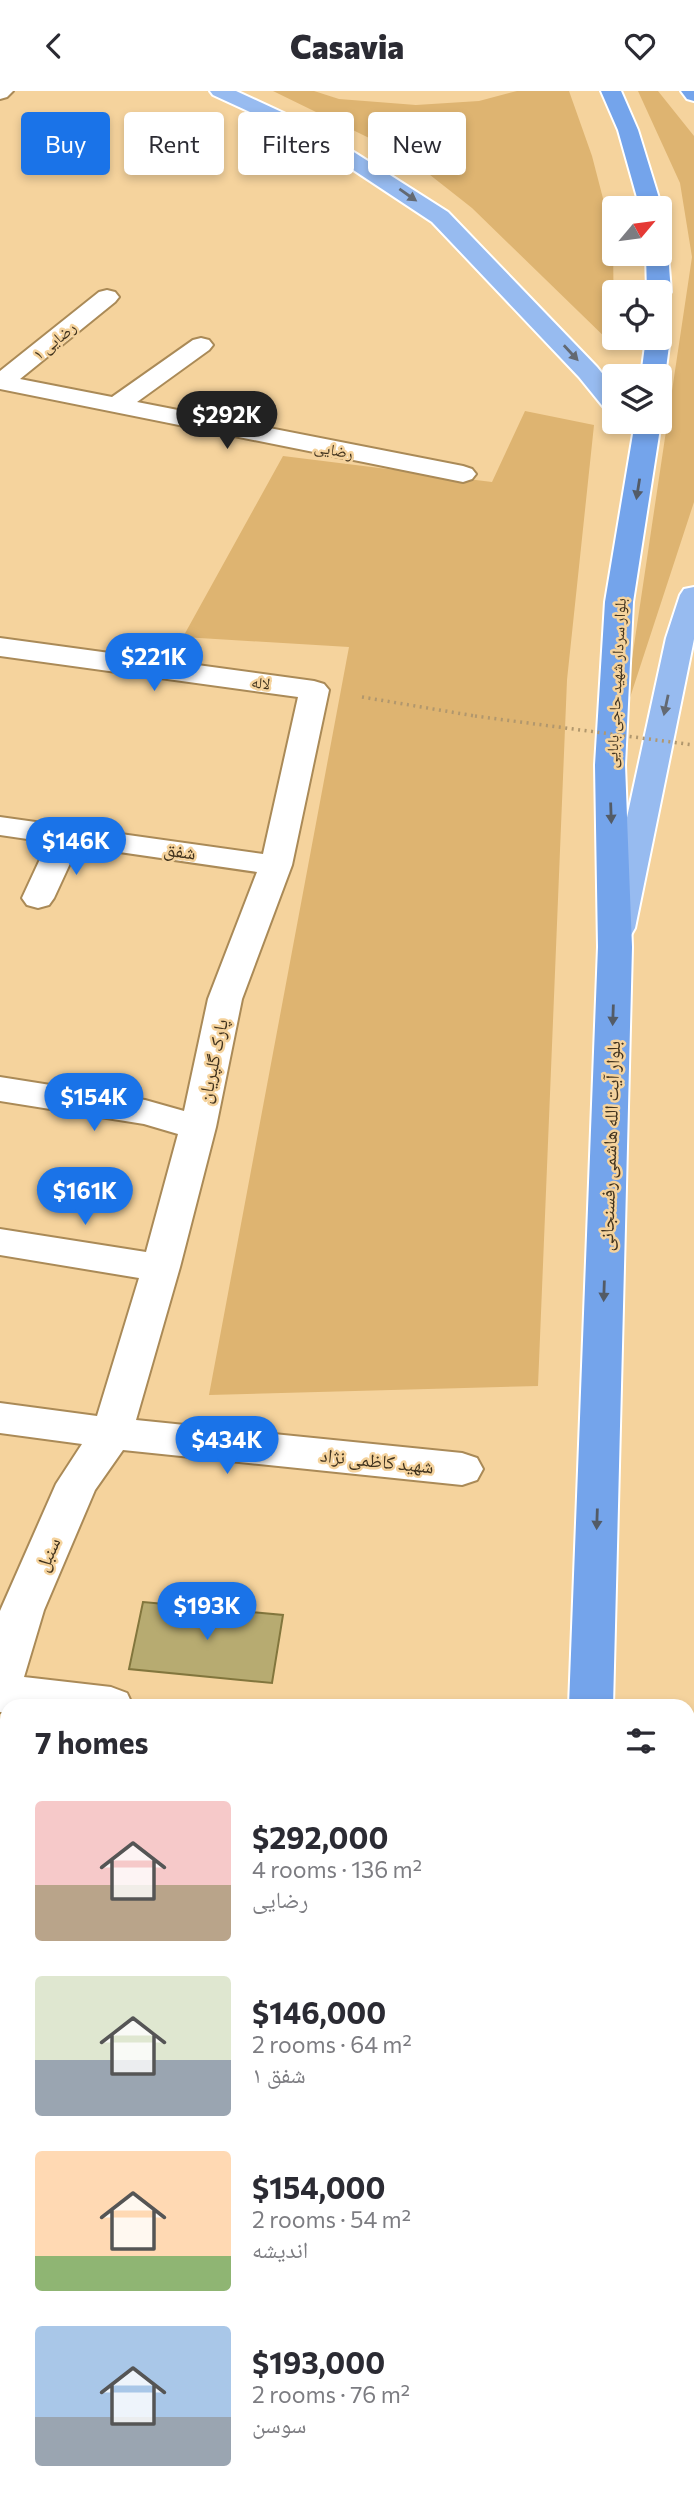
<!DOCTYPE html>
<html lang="en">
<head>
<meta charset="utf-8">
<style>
	body { margin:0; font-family:Commissioner,"Noto Naskh Arabic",sans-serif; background:#f7f7f7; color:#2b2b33; height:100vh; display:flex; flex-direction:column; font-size:26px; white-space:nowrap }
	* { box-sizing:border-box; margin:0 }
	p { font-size:23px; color:#7c7c81 }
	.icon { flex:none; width:38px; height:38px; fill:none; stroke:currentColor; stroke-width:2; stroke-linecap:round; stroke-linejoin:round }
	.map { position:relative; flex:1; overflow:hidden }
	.sheet { position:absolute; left:0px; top:1608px; width:695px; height:800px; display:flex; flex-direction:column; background:#fff; border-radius:21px 21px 0 0; box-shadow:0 4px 10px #0003 }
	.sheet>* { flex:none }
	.hud { position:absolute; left:21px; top:21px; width:653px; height:63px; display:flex; gap:14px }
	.needle { width:46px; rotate:61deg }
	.tools { position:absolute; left:602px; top:105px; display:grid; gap:14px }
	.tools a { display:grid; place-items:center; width:70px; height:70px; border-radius:7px; background:#fff; box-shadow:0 4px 10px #0003; font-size:35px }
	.price { position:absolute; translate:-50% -60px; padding:0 16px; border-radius:24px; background:#1a73e8; color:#fff; font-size:23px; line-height:46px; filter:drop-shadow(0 2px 4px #0008) }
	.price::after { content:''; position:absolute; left:50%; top:42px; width:21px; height:16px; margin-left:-10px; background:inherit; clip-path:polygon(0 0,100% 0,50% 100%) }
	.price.active { background:#222; color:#fff }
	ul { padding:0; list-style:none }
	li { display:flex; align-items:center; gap:21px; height:175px; padding:0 35px }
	li span { display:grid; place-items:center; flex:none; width:196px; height:140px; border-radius:7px; color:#555 }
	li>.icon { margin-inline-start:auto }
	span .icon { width:84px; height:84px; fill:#fffc; stroke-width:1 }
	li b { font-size:30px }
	h2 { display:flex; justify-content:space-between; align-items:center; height:84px; padding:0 35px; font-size:30px }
	.tag { padding:0 24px; border-radius:7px; background:#fff; box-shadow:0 4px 10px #0003; font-size:24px; line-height:63px }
	.tag.active { background:#1a73e8; color:#fff }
	header { display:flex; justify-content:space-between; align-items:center; height:91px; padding:0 35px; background:#fff; font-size:32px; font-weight:800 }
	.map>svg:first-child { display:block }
</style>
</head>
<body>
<header><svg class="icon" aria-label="back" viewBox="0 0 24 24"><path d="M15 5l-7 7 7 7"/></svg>Casavia<svg class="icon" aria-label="heart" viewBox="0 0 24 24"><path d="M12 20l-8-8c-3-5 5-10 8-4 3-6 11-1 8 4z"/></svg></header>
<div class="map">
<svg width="694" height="2407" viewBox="0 0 694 2407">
	<rect width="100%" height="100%" fill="#f5d39d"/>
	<path fill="#deb471" d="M273,0H314L339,8L416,14L479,10L517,0H569L592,65L613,146L614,255L472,117L406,65Z
		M638,0H658L694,45V411L623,628L692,166L680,92Z
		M525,320L594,334L567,589L538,1295L209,1304L349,556L183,546L283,365L492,391Z"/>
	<path fill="#b7ab71" stroke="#82763d" stroke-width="2" d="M143,1511L283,1524L272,1592L129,1578Z"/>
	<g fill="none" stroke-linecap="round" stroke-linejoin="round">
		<g stroke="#aa8a57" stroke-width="4">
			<path id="minor" d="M107,199L115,201L119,206L115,211L20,288L112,306L193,249L201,247L209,249L213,254L209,259L137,311L463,375L472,378L476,383L472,388L463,391L0,298V280L99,201Z
				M0,547L314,590L324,593L329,599L292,774L242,908L216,1036L180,1176L136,1329L462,1362L477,1367L483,1378L477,1389L462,1394L123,1359L95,1399L44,1519L24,1586L111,1596L127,1602L133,1615H7V1621H0V1520L56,1393L82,1353L0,1342V1312L97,1325L139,1187L0,1164V1138L146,1161L178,1043L144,1033L0,1010V986L145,1009L184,1020L208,908L257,781L78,755L54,807L49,814L38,817L27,814L22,807L48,751L0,744V726L263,763L298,606L0,565Z"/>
		</g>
		<g stroke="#aa8a57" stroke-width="4">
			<path id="tertiary" d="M0,0H13L7,6L0,8Z"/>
		</g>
		<g stroke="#fff" stroke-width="4">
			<path id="primary" d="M210,0H236L316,37L448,121L597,276L614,297V320L605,318L579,286L432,131L302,45L213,4Z
				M694,496V548L635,837L631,844L619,847L607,844L603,837L666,547L680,504L684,498Z
				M287,2401H346L344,2407H285Z"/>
		</g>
		<g stroke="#fff" stroke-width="4">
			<path id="trunk" d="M601,0H621L638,39L662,117L660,120V117H640L618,39Z
				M681,0H694V10L687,8Z
				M660,157L668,163L671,201L667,206L660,208V201H647L646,163H660Z
				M660,240L666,242L670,247L665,285L660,291V285H641L646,247H660Z
				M660,330L661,331L633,511L625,674L632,856L613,1615H569L598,856L595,674L605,511L635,331Z
				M532,2401H588V2407H532Z"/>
		</g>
		<path stroke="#b1976d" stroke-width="3.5" stroke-dasharray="2 4.5" stroke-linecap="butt" d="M362,606L475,625"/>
		<use href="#minor" fill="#fff" fill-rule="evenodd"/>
		<use href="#tertiary" fill="#fff" fill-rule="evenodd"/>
		<use href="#primary" fill="#97bbf0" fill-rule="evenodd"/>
		<use href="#trunk" fill="#74a4eb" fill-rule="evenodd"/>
		<path stroke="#b1976d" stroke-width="3.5" stroke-dasharray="2 4.5" stroke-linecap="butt" d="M475,625L694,654"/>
	</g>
	<defs><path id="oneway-solid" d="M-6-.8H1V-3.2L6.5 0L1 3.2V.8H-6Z" transform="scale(1.75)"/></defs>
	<g fill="#636972">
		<use href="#oneway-solid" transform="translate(408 104) rotate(35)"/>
		<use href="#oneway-solid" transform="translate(571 262) rotate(47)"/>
		<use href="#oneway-solid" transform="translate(666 614) rotate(102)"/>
	</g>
	<g fill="#535b66">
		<use href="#oneway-solid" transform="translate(638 398) rotate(99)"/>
		<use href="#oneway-solid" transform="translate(611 722) rotate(88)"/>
		<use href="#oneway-solid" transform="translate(613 924) rotate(92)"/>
		<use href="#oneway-solid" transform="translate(604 1200) rotate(92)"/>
		<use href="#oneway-solid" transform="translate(597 1428) rotate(92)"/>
	</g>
	<g text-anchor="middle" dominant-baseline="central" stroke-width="5" stroke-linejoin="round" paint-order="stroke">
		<g font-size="16" fill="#41331e" stroke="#f5d39d">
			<text transform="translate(54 249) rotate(-39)">رضایی ۱</text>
			<text transform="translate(334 358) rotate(11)">رضایی</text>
			<text transform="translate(261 591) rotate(8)">لاله</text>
			<text transform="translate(615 592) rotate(-87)">بلوار سردار شهید حاجی بابایی</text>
		</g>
		<g font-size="19" fill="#41331e" stroke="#f5d39d">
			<text transform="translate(180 759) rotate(8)">شفق</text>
			<text transform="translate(212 970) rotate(-78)">پارک گلپریان</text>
			<text transform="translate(609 1055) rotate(-88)">بلوار آیت الله هاشمی رفسنجانی</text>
			<text transform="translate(377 1369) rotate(6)">شهید کاظمی نژاد</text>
			<text transform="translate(47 1463) rotate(-66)">سنبل</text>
		</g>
	</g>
</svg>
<div class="tools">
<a><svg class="needle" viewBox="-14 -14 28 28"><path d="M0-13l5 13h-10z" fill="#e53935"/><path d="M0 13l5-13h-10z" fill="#7c7c81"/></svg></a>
<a><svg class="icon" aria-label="locate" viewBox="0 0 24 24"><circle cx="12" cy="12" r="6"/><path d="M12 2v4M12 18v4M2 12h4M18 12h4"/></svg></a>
<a><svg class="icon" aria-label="layers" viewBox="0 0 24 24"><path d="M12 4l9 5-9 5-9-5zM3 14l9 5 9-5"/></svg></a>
</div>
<b class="price active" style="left:227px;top:360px">$292K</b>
<b class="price" style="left:154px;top:602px">$221K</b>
<b class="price" style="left:76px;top:786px">$146K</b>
<b class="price" style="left:94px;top:1042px">$154K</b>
<b class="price" style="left:85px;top:1136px">$161K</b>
<b class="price" style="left:227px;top:1385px">$434K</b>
<b class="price" style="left:207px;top:1551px">$193K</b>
<div class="hud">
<a class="tag active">Buy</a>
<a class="tag">Rent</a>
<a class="tag">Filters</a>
<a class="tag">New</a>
</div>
<section class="sheet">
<h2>7 homes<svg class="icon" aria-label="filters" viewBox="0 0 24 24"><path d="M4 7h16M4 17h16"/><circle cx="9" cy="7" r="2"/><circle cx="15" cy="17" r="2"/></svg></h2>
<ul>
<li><span style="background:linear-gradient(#f6c9c9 60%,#b9a48a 0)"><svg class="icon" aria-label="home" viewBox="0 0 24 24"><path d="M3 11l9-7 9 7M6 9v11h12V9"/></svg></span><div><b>$292,000</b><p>4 rooms · 136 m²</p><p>رضایی</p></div></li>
<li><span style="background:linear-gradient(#dfe7d0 60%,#9aa5b1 0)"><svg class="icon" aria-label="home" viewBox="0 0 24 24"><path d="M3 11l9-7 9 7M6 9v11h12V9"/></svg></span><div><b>$146,000</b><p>2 rooms · 64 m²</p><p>شفق ۱</p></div></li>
<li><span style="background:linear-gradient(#ffd9b3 75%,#8fb573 0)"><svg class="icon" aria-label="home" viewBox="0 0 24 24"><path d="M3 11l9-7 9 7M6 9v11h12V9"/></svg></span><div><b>$154,000</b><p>2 rooms · 54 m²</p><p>اندیشه</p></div></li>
<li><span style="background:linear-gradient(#a9c7e8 65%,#9aa5b1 0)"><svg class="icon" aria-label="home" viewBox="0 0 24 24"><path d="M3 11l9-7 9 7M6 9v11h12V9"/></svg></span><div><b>$193,000</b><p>2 rooms · 76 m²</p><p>سوسن</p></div></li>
</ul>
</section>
</div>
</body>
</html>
